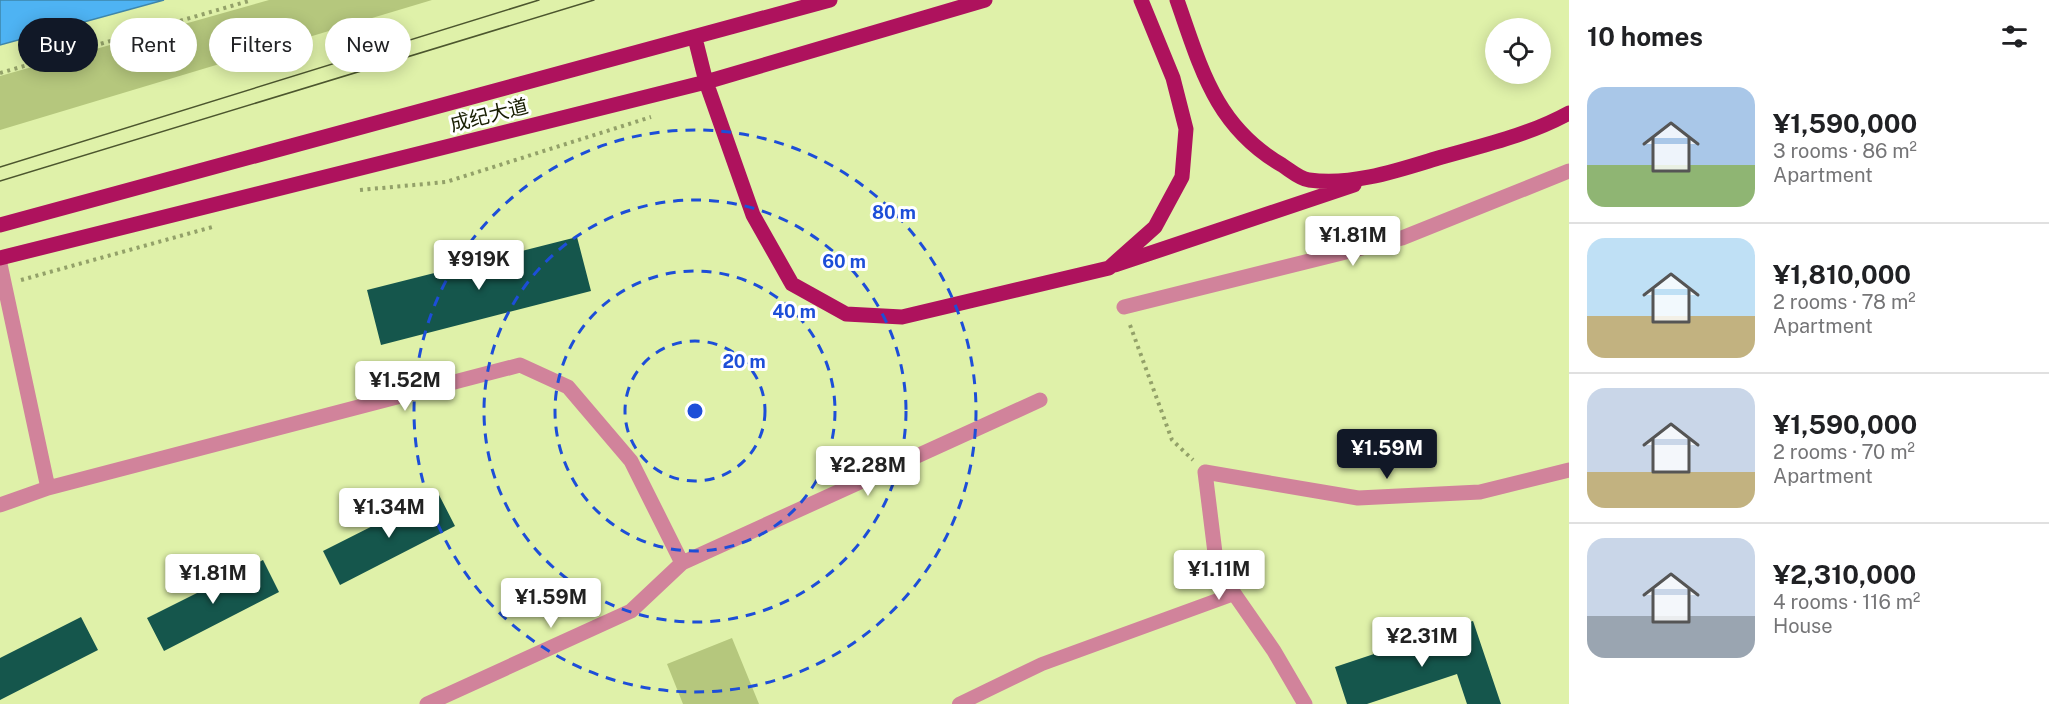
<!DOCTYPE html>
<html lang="en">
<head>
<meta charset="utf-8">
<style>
	body { margin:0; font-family:"Public Sans","Noto Sans SC",sans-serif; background:#f6f6f6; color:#202124; height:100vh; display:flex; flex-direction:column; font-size:22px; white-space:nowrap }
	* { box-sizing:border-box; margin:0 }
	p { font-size:20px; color:#757577 }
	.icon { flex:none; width:33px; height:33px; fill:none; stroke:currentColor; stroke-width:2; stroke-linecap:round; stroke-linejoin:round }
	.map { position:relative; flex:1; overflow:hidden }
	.drawer { display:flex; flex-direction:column; background:#fff; width:480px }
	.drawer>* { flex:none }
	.hud { position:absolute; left:18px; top:18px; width:570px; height:54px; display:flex; gap:12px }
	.tools { position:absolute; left:1485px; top:18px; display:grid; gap:12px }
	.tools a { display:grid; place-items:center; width:66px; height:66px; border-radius:50%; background:#fff; box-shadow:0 3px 15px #0003; font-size:30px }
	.price { position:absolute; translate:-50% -51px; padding:0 14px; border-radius:6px; background:#fff; color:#222; font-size:20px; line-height:39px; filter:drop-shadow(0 2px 3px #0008) }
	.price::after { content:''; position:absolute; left:50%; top:36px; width:18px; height:14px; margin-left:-9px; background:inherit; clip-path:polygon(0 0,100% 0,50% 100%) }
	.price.active { background:#111827; color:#fff }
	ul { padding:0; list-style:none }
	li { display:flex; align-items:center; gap:18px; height:150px; padding:0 18px }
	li+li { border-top:2px solid #e0e0e0 }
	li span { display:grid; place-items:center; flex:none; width:168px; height:120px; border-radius:18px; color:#555 }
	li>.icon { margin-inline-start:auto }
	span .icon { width:72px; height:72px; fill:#fffc; stroke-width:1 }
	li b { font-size:26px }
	h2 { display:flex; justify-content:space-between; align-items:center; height:72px; padding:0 18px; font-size:26px }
	.tag { padding:0 21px; border-radius:27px; background:#fff; box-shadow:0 3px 15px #0003; font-size:21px; line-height:54px }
	.tag.active { background:#111827; color:#fff }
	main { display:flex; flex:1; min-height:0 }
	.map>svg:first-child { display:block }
</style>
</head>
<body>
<main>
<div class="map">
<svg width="1569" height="704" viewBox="0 0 1569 704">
	<rect width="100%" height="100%" fill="#dff1a9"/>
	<path fill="#b5c77d" d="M269,0H432L0,130V76Z
		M732,638L759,704H683L667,664Z"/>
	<path fill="#4eb3f3" stroke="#3e86ab" stroke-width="1.5" d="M0,0H164L0,45Z"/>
	<path fill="#15564c" d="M577,237L591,291L381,345L367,290Z
		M438,493L455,526L340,585L323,551Z
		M263,560L279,592L164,651L147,618Z
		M81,617L98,650L0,700V658Z
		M1473,621L1501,704H1467L1457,674L1367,704H1347L1335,667Z"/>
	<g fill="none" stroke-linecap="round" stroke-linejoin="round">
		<path stroke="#93a169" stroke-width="4" stroke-dasharray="3 4.5" stroke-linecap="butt" d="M0,73L252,0
			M360,190L446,182L651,117
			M21,280L216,226
			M1130,325L1172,440L1193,460"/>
		<path stroke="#d1839b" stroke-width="14" d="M959,704L1042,664L1234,594"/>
		<path stroke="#d1839b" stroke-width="15" d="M0,264L48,488
			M1124,307L1402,238L1569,171
			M0,505L48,488L520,365L568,387L631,461L682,563
			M427,704L631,611L682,563L1040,400
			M1305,704L1274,651L1217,569L1205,472L1358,498L1480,492L1569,470"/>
		<path stroke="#ae125d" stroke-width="15" d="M1177,0C1201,68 1215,126 1282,165C1290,170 1300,179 1309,180C1351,186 1396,171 1435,159C1480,146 1527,136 1569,113
			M695,38L706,82L753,215L792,284L846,314L902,317L1109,268L1155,227L1182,177L1186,129L1173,78L1141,0
			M0,225L830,0
			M0,258L706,82L985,0
			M1115,265L1354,185"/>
		<path stroke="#4c562e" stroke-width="1.5" d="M0,167L539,0
			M0,181L594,0"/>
	</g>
	<g fill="none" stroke="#1d4ed8" stroke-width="3" stroke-dasharray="10 8">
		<circle cx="695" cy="411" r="70"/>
		<circle cx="695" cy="411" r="140"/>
		<circle cx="695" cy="411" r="211"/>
		<circle cx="695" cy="411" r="281"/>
	</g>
	<g text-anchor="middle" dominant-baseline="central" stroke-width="6" stroke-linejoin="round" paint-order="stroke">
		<g font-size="20" fill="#181e02" stroke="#fff">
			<text transform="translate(489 115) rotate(-14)">成纪大道</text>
		</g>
	</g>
	<circle cx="695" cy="411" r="9" fill="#1d4ed8" stroke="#fff" stroke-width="3"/>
	<g font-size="18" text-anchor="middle" font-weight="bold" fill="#1d4ed8" stroke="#fff" stroke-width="6" stroke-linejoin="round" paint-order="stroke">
		<text x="894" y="219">80 m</text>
		<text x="844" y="268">60 m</text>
		<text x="794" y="318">40 m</text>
		<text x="744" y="368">20 m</text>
	</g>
</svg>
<div class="tools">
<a><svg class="icon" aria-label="locate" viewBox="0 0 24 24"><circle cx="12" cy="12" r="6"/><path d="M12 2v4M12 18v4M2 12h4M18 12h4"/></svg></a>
</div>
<b class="price" style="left:1353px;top:267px">¥1.81M</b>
<b class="price" style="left:479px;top:291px">¥919K</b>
<b class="price" style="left:405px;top:412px">¥1.52M</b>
<b class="price active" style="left:1387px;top:480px">¥1.59M</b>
<b class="price" style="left:868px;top:497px">¥2.28M</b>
<b class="price" style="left:389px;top:539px">¥1.34M</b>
<b class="price" style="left:1219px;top:601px">¥1.11M</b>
<b class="price" style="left:213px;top:605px">¥1.81M</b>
<b class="price" style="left:551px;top:629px">¥1.59M</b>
<b class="price" style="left:1422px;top:668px">¥2.31M</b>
<div class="hud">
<a class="tag active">Buy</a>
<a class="tag">Rent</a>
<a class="tag">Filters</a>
<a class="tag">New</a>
</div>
</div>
<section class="drawer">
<h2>10 homes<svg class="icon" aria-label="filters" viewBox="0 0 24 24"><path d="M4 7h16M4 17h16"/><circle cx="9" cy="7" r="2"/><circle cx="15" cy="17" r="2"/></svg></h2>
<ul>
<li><span style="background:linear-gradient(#a9c7e8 65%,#8fb573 0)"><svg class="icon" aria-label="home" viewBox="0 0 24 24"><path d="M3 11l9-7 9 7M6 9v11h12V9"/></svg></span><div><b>¥1,590,000</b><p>3 rooms · 86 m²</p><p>Apartment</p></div></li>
<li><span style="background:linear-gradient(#bfe0f5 65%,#c2b280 0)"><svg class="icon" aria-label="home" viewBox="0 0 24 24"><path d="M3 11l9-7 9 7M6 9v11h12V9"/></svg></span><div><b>¥1,810,000</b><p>2 rooms · 78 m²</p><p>Apartment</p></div></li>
<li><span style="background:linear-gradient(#c9d6e8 70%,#c2b280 0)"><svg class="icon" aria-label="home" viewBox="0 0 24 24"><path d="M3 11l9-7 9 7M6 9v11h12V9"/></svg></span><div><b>¥1,590,000</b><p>2 rooms · 70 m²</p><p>Apartment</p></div></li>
<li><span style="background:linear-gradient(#c9d6e8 65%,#9aa5b1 0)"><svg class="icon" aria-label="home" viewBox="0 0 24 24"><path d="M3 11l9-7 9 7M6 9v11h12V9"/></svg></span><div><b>¥2,310,000</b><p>4 rooms · 116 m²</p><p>House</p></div></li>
</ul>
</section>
</main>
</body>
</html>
